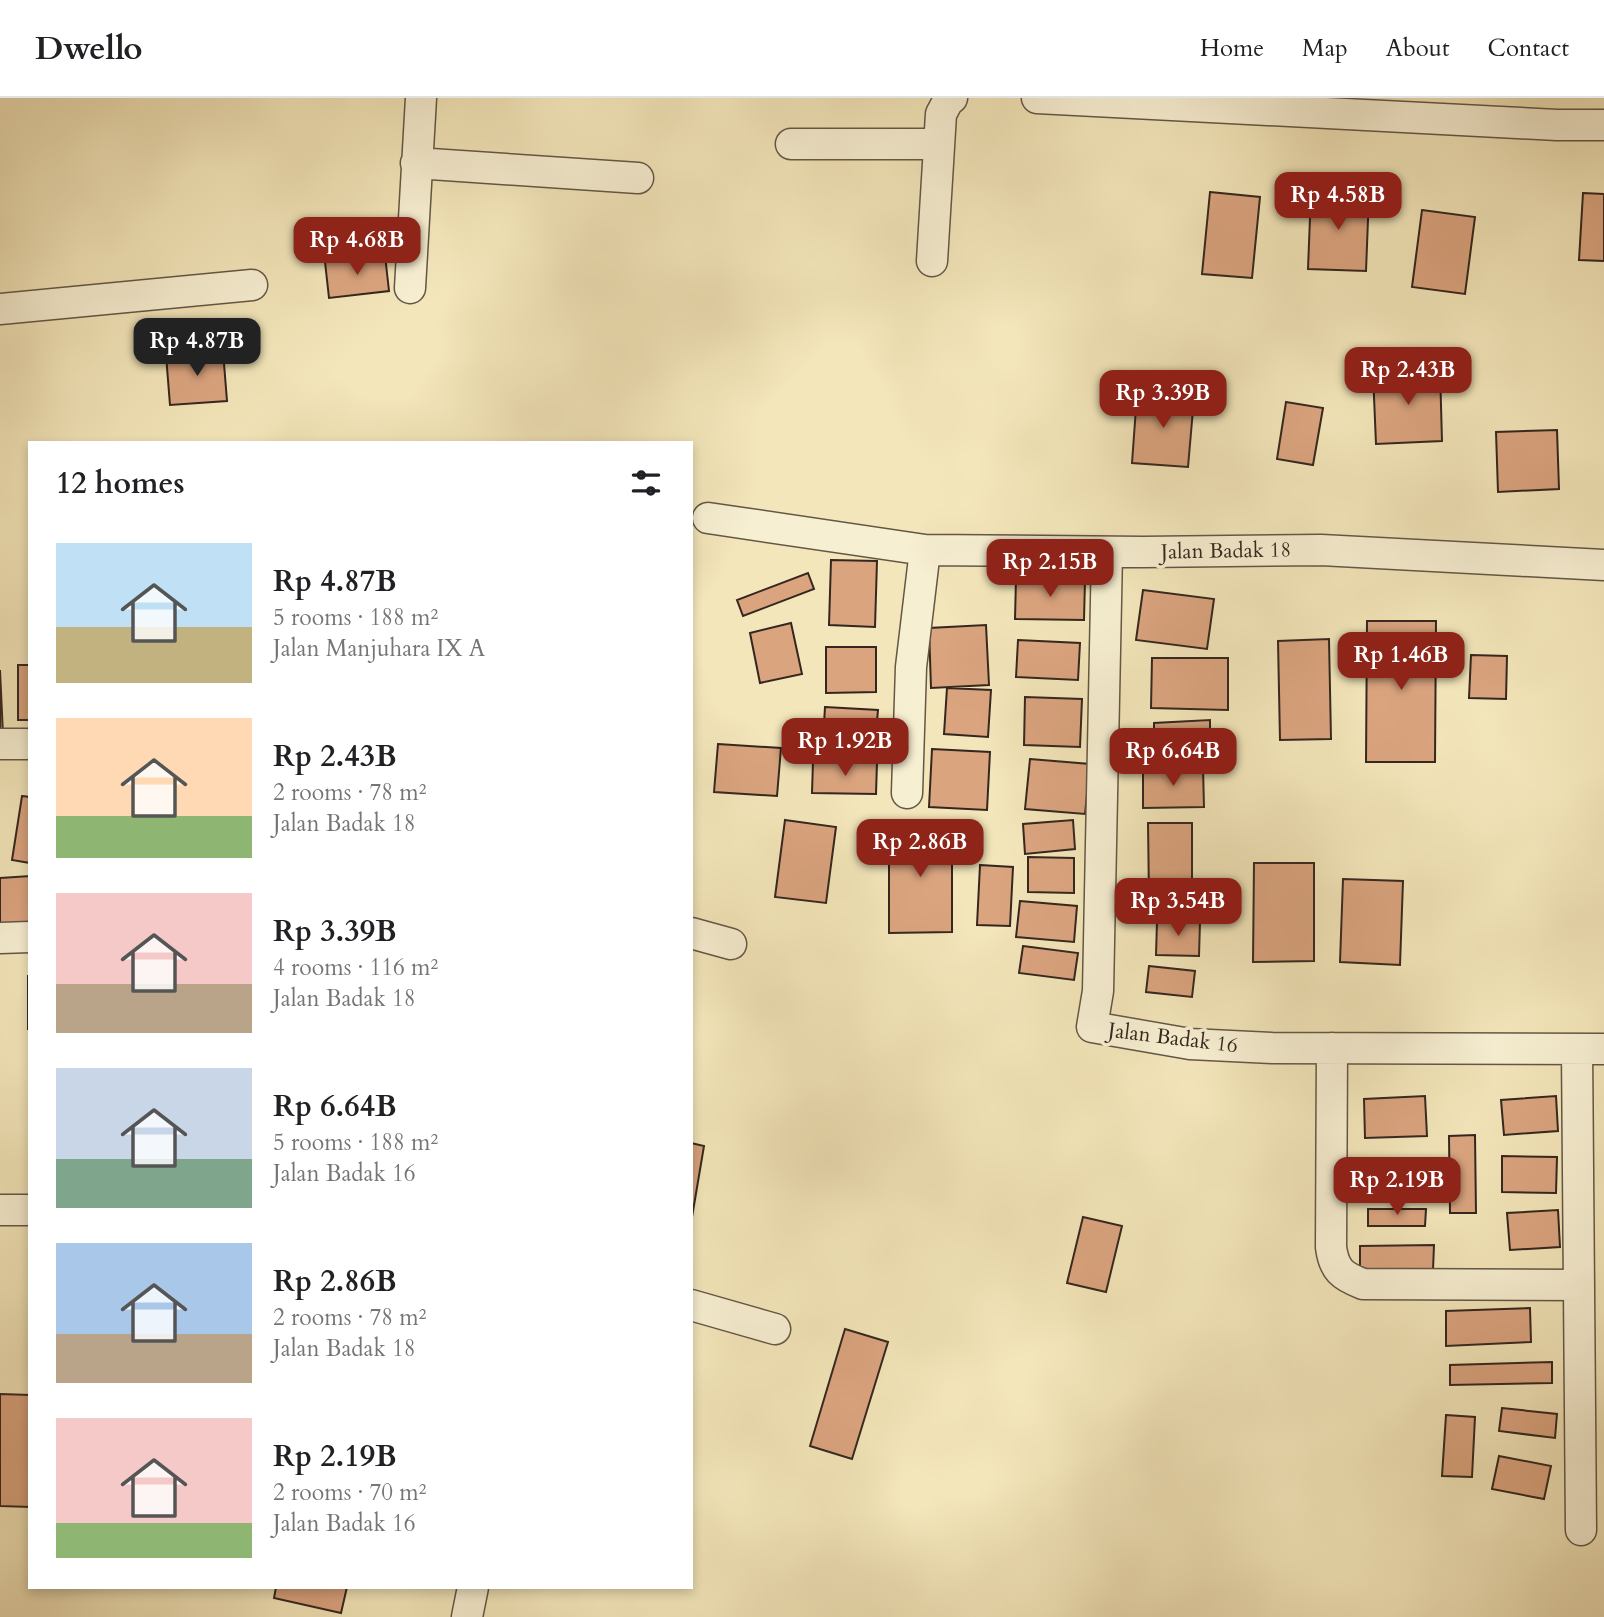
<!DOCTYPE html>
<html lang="en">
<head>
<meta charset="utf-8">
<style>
	body { margin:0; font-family:Cardo,serif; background:#f2f2f2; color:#202124; height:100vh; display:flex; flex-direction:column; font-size:26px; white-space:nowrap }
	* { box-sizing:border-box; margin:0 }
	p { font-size:23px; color:#757577 }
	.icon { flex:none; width:38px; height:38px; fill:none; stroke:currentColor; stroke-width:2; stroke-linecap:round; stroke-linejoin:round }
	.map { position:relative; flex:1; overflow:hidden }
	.side { position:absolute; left:28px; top:343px; width:665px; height:1148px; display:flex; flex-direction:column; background:#fff; border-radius:0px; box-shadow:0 4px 10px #0003 }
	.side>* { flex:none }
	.price { position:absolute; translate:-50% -60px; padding:0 16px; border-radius:14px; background:#8f2418; color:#fff; font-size:23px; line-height:46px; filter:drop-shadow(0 2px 4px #0008) }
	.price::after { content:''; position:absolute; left:50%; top:42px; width:21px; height:16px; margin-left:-10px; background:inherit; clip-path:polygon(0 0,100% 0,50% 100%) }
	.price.active { background:#222; color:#fff }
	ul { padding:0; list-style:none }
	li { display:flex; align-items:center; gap:21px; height:175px; padding:0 28px }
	li span { display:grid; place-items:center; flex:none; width:196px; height:140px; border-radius:0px; color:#555 }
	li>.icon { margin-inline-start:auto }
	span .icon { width:84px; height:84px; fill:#fffc; stroke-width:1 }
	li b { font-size:30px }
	h2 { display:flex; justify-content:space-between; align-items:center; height:84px; padding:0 28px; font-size:30px }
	header { display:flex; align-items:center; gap:42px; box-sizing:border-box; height:98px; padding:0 35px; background:#fff; border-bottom:2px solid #e0e0e0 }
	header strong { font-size:33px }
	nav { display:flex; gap:38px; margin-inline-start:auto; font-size:24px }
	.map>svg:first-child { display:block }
</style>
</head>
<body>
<header>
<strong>Dwello</strong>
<nav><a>Home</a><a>Map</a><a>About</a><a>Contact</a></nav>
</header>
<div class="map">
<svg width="1604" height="1519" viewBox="0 0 1604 1519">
	<rect width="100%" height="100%" fill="#f3e6ba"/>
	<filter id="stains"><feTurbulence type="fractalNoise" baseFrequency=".00286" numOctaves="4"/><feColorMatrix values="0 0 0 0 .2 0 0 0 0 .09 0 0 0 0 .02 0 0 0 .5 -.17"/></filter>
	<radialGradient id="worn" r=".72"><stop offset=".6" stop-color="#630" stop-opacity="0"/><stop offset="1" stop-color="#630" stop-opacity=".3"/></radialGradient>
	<path fill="#daa47f" stroke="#35271f" stroke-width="2" d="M1210,94L1260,99L1252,180L1202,176Z
		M1311,94L1369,96L1366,173L1308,171Z
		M1583,95L1604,96V163L1579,162Z
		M1422,112L1475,119L1465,196L1412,189Z
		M385,157L389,193L329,200L325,164Z
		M223,253L227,303L170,307L166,257Z
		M1440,272L1442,343L1376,346L1373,275Z
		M1137,296L1194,300L1188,369L1132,365Z
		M1286,304L1323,310L1313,367L1277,361Z
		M1557,332L1559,391L1498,394L1496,334Z
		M831,462L877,463L875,529L829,527Z
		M808,475L814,491L743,518L737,502Z
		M1016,480L1085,482L1084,522L1015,521Z
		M1143,492L1214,501L1207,551L1136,542Z
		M1367,523H1436L1435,664H1366Z
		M791,525L802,576L760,585L750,535Z
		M986,527L989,587L931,590L929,530Z
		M1329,541L1331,641L1280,642L1278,543Z
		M1018,542L1080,545L1078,582L1016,579Z
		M826,549H876V594L826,595Z
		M1471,557L1507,558L1506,601L1469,600Z
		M1152,560H1228V612L1151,610Z
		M18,567H30V622H18Z
		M0,572L3,637H0Z
		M947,590L991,592L988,639L944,636Z
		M1025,599L1082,601L1080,649L1024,647Z
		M825,609L878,612L875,646L823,643Z
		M1210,622V648L1154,650V625Z
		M718,646L781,650L777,698L714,694Z
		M932,651L990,654L987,712L929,709Z
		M1030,661L1090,666L1085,716L1025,711Z
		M813,663L877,664L876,696L812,695Z
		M1203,669L1204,709L1143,710V670Z
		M22,698L30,699V765L12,762Z
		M785,722L836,729L826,805L775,799Z
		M1073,722L1075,751L1025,756L1023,726Z
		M1148,725H1192V801H1149Z
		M889,728H952V834L889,835Z
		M1028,759L1074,760V795L1028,794Z
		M1254,765H1314V863L1253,864Z
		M980,767L1013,769L1010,828L977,827Z
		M30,778V828L0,829V780Z
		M1343,781L1403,783L1400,867L1340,864Z
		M1020,803L1077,808L1074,844L1016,839Z
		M1157,823L1200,824L1199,858L1156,857Z
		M1023,848L1078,855L1074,882L1019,875Z
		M1149,868L1195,873L1192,899L1146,894Z
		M28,878H30V931H28Z
		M1425,998L1427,1038L1365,1040L1364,1001Z
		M1556,998L1558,1033L1504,1037L1501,1002Z
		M1475,1037L1476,1115H1450L1449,1038Z
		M691,1045L704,1048L691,1125Z
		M1502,1058L1557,1059L1556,1095L1502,1094Z
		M1414,1067L1416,1089L1370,1094L1368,1072Z
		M1368,1111H1426L1425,1128H1368Z
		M1558,1112L1560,1149L1510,1152L1507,1115Z
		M1083,1119L1122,1128L1106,1194L1067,1185Z
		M1434,1147L1433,1172H1360V1148Z
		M1530,1210L1531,1244L1446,1248V1213Z
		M845,1231L888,1244L852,1361L810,1348Z
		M1552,1264V1285L1450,1287V1267Z
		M0,1296L30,1297V1409L0,1408Z
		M1502,1310L1557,1316L1555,1340L1499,1333Z
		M1446,1317L1475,1319L1472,1379L1442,1378Z
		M1499,1358L1551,1368L1544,1401L1492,1391Z
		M276,1489H347L341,1515L274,1500Z"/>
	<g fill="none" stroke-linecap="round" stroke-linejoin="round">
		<g stroke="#645746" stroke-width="33">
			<path id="street" d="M1037,0L1557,27H1604
				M791,46H939
				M416,65L638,80
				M932,163L941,16L948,3L952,0
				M410,190L421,0
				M0,211L252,187
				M708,420L925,452
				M1107,454L1098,893L1092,929L1190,946L1272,950L1604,951
				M0,646H30
				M907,695L911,569L925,452L1143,454L1321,452L1604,467
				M691,835L731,846
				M0,840L30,839
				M1332,950L1331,1149C1334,1172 1342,1178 1363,1186L1579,1187
				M1577,951L1581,1432
				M0,1112H30
				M691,1207L775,1231
				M467,1519L473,1489"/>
		</g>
		<use href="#street" stroke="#f7efd2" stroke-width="30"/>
	</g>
	<g text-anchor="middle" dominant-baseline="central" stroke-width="7" stroke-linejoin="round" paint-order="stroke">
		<g font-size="21" fill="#35271f" stroke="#f7efd2">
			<text transform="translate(1226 453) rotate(-1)">Jalan Badak 18</text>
			<text transform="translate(1173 940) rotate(7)">Jalan Badak 16</text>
		</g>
	</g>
	<rect width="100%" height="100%" filter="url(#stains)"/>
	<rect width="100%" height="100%" fill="url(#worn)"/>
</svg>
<b class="price" style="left:1338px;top:134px">Rp 4.58B</b>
<b class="price" style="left:357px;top:179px">Rp 4.68B</b>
<b class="price active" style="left:197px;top:280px">Rp 4.87B</b>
<b class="price" style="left:1408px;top:309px">Rp 2.43B</b>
<b class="price" style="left:1163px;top:332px">Rp 3.39B</b>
<b class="price" style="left:1050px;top:501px">Rp 2.15B</b>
<b class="price" style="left:1401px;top:594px">Rp 1.46B</b>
<b class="price" style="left:845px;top:680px">Rp 1.92B</b>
<b class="price" style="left:1173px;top:690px">Rp 6.64B</b>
<b class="price" style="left:920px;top:781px">Rp 2.86B</b>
<b class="price" style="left:1178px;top:840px">Rp 3.54B</b>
<b class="price" style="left:1397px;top:1119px">Rp 2.19B</b>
<section class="side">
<h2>12 homes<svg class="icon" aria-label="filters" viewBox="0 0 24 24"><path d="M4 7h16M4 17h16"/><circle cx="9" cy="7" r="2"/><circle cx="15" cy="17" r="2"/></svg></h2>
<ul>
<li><span style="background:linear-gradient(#bfe0f5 60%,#c2b280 0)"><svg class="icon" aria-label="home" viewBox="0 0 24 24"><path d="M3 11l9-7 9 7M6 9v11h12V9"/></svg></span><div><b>Rp 4.87B</b><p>5 rooms · 188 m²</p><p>Jalan Manjuhara IX A</p></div></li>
<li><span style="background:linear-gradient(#ffd9b3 70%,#8fb573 0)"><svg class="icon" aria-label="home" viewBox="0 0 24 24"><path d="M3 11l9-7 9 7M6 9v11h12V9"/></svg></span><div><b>Rp 2.43B</b><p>2 rooms · 78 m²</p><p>Jalan Badak 18</p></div></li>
<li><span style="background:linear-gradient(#f6c9c9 65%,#b9a48a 0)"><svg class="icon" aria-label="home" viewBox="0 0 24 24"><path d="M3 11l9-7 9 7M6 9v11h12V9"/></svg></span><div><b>Rp 3.39B</b><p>4 rooms · 116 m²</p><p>Jalan Badak 18</p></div></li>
<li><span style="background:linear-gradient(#c9d6e8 65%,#7fa58c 0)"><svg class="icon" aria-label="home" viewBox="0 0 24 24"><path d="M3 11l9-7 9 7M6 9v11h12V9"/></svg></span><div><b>Rp 6.64B</b><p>5 rooms · 188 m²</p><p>Jalan Badak 16</p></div></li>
<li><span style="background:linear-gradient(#a9c7e8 65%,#b9a48a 0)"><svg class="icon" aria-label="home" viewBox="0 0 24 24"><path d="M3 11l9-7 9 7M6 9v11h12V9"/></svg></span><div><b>Rp 2.86B</b><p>2 rooms · 78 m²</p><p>Jalan Badak 18</p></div></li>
<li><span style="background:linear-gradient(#f6c9c9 75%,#8fb573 0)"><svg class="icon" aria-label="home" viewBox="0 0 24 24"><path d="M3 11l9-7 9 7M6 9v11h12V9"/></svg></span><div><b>Rp 2.19B</b><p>2 rooms · 70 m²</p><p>Jalan Badak 16</p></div></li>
</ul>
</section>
</div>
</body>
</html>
